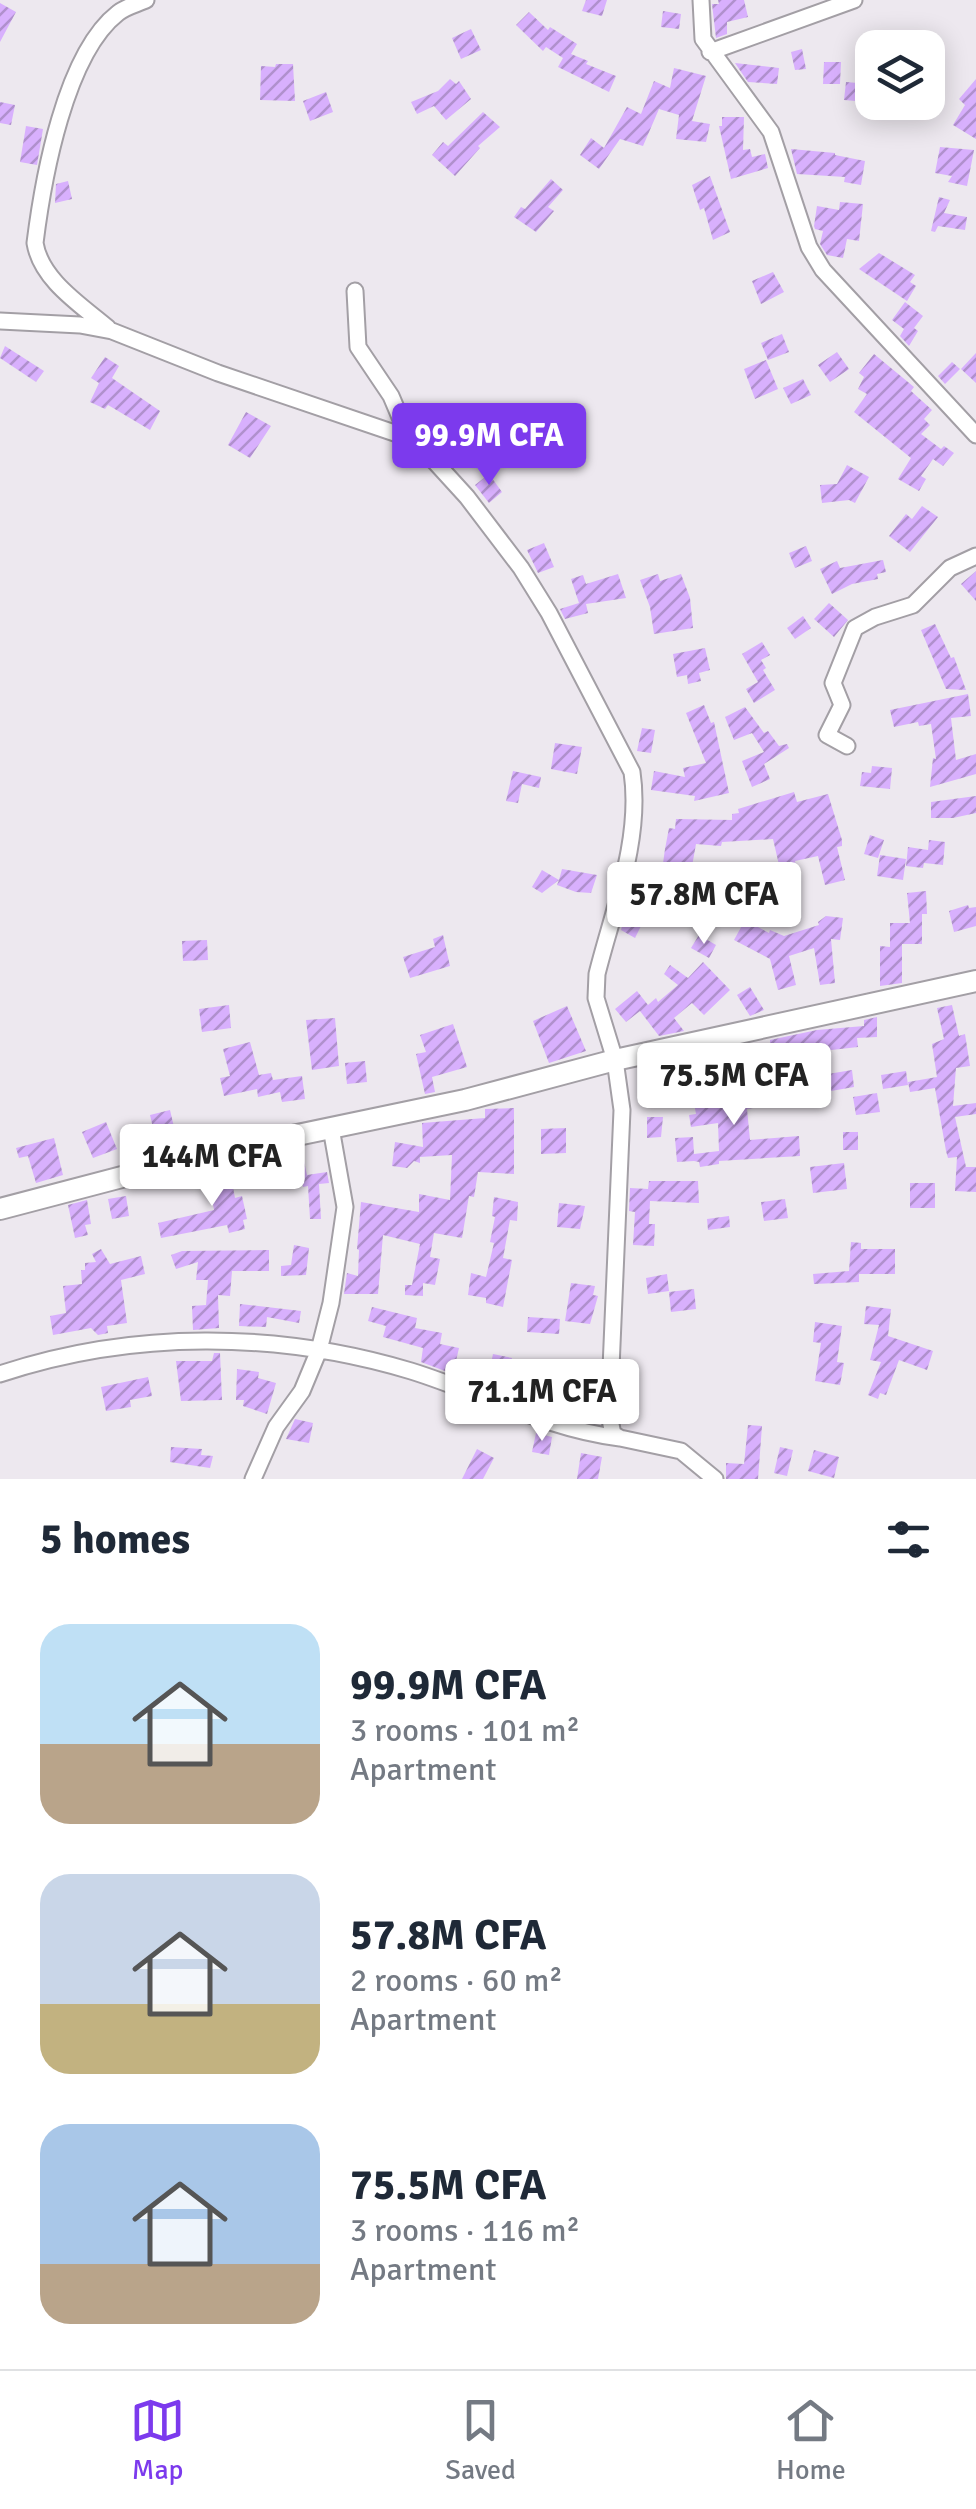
<!DOCTYPE html>
<html lang="en">
<head>
<meta charset="utf-8">
<style>
	body { margin:0; font-family:Signika,sans-serif; background:#f2f2f3; color:#1f2937; height:100vh; display:flex; flex-direction:column; font-size:38px; white-space:nowrap }
	* { box-sizing:border-box; margin:0 }
	p { font-size:32px; color:#747a83 }
	.icon { flex:none; width:55px; height:55px; fill:none; stroke:currentColor; stroke-width:2; stroke-linecap:round; stroke-linejoin:round }
	.map { position:relative; height:1479px; overflow:hidden }
	.details { display:flex; flex-direction:column; background:#fff; flex:1 }
	.details>* { flex:none }
	.fabs { position:absolute; left:855px; top:30px; display:grid; gap:20px }
	.fabs a { display:grid; place-items:center; width:90px; height:90px; border-radius:20px; background:#fff; box-shadow:0 5px 25px #0003; font-size:50px }
	.price { position:absolute; translate:-50% -85px; padding:0 22px; border-radius:10px; background:#fff; color:#222; font-size:32px; line-height:65px; filter:drop-shadow(0 2px 5px #0008) }
	.price::after { content:''; position:absolute; left:50%; top:60px; width:30px; height:22px; margin-left:-15px; background:inherit; clip-path:polygon(0 0,100% 0,50% 100%) }
	.price.current { background:#7c3aed; color:#fff }
	ul { padding:0; list-style:none }
	li { display:flex; align-items:center; gap:30px; height:250px; padding:0 40px }
	li span { display:grid; place-items:center; flex:none; width:280px; height:200px; border-radius:30px; color:#555 }
	li>.icon { margin-inline-start:auto }
	span .icon { width:120px; height:120px; fill:#fffc; stroke-width:1 }
	li b { font-size:42px }
	h2 { display:flex; justify-content:space-between; align-items:center; height:120px; padding:0 40px; font-size:42px }
	.dock { display:flex; justify-content:space-around; align-items:center; height:140px; border-top:2px solid #e0e1e3; background:#fff; font-size:28px; color:#747a83 }
	.dock a { display:grid; justify-items:center; gap:5px }
	.dock .current { color:#7c3aed }
	.map>svg:first-child { display:block }
</style>
</head>
<body>
<div class="map">
<svg width="976" height="1479" viewBox="0 0 976 1479">
	<defs>
		<pattern id="building-hatch" width="6" height="6" patternUnits="userSpaceOnUse" patternTransform="scale(2.5)"><rect width="6" height="6" fill="#d8b0fd"/><path d="M-1 1l2-2M0 6l6-6M5 7l2-2" fill="none" stroke="#b090cd"/></pattern>
	</defs>
	<rect width="100%" height="100%" fill="#ede8ef"/>
	<path fill="url(#building-hatch)" d="M586,0H607L602,16L582,11Z
		M718,0H744L748,17L727,22V34L716,38L712,4H719Z
		M0,3L16,12L0,42Z
		M663,11L681,14L679,29L661,27Z
		M529,12L548,30L550,27L577,44L571,54L588,61L586,64L616,76L609,92L558,67L563,58L546,47L543,51L516,25Z
		M471,29L481,50L461,59L452,38Z
		M802,49L806,69L795,70L791,52Z
		M824,62H841L840,84H823Z
		M735,63L779,68L777,84L748,82Z
		M276,64H293L295,101L260,100L261,66L275,67Z
		M674,68L706,76L692,121L710,124L706,142L676,139L679,115L659,109L643,146L620,139L599,169L580,155L591,138L604,148L627,107L641,114L654,81L670,88Z
		M450,79L456,84L459,81L471,99L446,120L434,106L417,114L411,102L438,91Z
		M976,79V139L953,125L965,105L959,99Z
		M846,82L870,84L868,102L844,100Z
		M326,92L333,112L310,121L303,101Z
		M0,102L15,105L11,125L0,123Z
		M483,112L500,127L478,146L480,148L455,176L432,155L443,142L448,146Z
		M722,117H744L743,150L750,149L752,157L765,154L768,168L731,179L719,126H722Z
		M26,126L43,129L37,165L20,162Z
		M940,147L974,150L967,186L948,182L952,176L935,173Z
		M791,149L835,153V155L865,161L861,185L844,182L845,177L797,174Z
		M710,176L730,232L713,240L704,208L700,210L692,185Z
		M551,179L563,190L548,207L554,211L536,232L514,217L521,207L525,209Z
		M68,181L72,199L55,203L56,184Z
		M939,197L950,200L944,213L967,217L965,230L938,226L935,232L931,231Z
		M840,202L863,204L859,241L847,239L843,258L827,255L820,244L823,231L815,229L814,226L817,206L839,210Z
		M879,253L915,275L910,282L916,286L907,301L859,269Z
		M773,272L784,292L761,304L752,281Z
		M905,302L923,316L914,328L918,331L909,346L900,336L904,329L892,320Z
		M782,334L789,352L768,360L761,343Z
		M5,346L44,371L36,382L0,358Z
		M837,352L849,369L830,382L818,365Z
		M976,353V383L961,369Z
		M874,354L914,387L911,391L932,410L924,419L930,425L921,434L941,449L944,446L954,453L943,466L933,459L921,476L926,479L919,491L898,479L911,458L854,412L867,394L858,389L864,377L859,373Z
		M105,357L119,366L112,378L160,411L150,430L108,405L105,409L90,402L99,383L91,378Z
		M766,360L778,389L755,399L744,369Z
		M952,362L960,369L945,384L938,376Z
		M803,379L811,395L791,404L783,388Z
		M246,412L271,426L250,458L228,445Z
		M847,465L869,477L855,503L849,500L822,503L820,485L837,484Z
		M489,474L502,492L489,503L475,485Z
		M922,506L938,517L910,552L889,536L906,514L912,519Z
		M544,543L554,567L538,573L527,550Z
		M806,546L812,561L795,568L789,553Z
		M883,560L886,572L877,574L878,579L852,584L832,594L820,569L837,561L840,568Z
		M976,571V601L961,584Z
		M618,574L626,598L586,604L588,613L565,619L560,609L579,603L571,579L583,575L586,584Z
		M658,574L660,581L681,574L690,598L693,628L654,634L650,607L640,580Z
		M829,603L848,620L834,637L814,619Z
		M803,616L811,628L795,639L787,628Z
		M935,624L951,658L954,657L966,690L946,689L921,630Z
		M762,642L770,655L761,660L766,668L763,670L775,690L754,703L746,689L758,682L742,654Z
		M705,648L710,670L699,673L701,681L688,684L687,675L677,677L673,654Z
		M968,694L971,716L951,718L956,760L976,754V774L930,787L933,758L936,759L931,724L919,726L918,722L894,727L890,710Z
		M704,705L711,723L714,722L729,793L694,801L695,796L651,790L654,771L685,777L683,768L706,763L686,713Z
		M745,707L764,733L768,731L779,746L787,744L789,748L764,764L770,779L752,787L742,761L764,752L752,733L734,740L725,717Z
		M642,728L655,730L651,753L637,751Z
		M555,743L582,747L577,774L551,769Z
		M872,766L892,768L890,789L860,786L862,772L871,773Z
		M513,771L541,777L539,788L522,784L518,803L506,801Z
		M794,792L797,802L828,794L842,840V846L837,847L845,880L825,885L818,856L795,861L797,871L786,874L784,864L779,865L773,839L722,842L721,846L696,844L689,883H687L677,919L661,915L668,887L660,885L665,849L669,828L675,829L676,819L732,820V814L739,813L738,809Z
		M976,796V813L953,818H931V802Z
		M870,835L884,840L878,858L864,854Z
		M929,840L945,842L943,865L924,863L923,868L906,866L908,847L928,850Z
		M880,855L906,859L903,880L877,876Z
		M562,869L597,875L591,893L576,892L557,885L559,880L542,893L532,887L542,870L559,880Z
		M755,887L784,891L782,901L777,900L775,911L752,907Z
		M926,891L927,914H922V944H902V983L880,986V946L890,947V923H910L907,893Z
		M629,903L648,912L635,938L621,930Z
		M968,905L969,908L976,907V926L954,932L949,911Z
		M826,916L843,918L840,940L831,939L835,983L820,985L814,948L789,956L796,985L778,990L770,959L734,940L745,920L769,933L770,930L784,936L819,925L818,922Z
		M443,935L450,966L410,978L403,957L435,947L433,939Z
		M699,935L716,945L709,958L691,948Z
		M207,940L208,960L183,961L182,941Z
		M703,962L730,990L704,1015L692,1003L674,1018L684,1031L659,1036L640,1011L626,1022L615,1009L637,991L648,1005L656,998L658,1002L678,985L664,974L670,965L688,978Z
		M750,987L764,1010L750,1016L737,995Z
		M229,1005L231,1028L202,1032L199,1009Z
		M952,1005L959,1036L965,1034L970,1066L956,1068L953,1106L976,1103V1114L955,1117L966,1167H976V1192L955,1191L957,1157L948,1158L946,1151L935,1088L910,1092L908,1082L937,1077L932,1044L944,1039L937,1008Z
		M567,1006L586,1051L549,1063L533,1021Z
		M877,1017V1037L857,1038L858,1047L805,1053H770V1040L817,1030L864,1026V1020Z
		M335,1018L339,1066L312,1070L306,1020Z
		M453,1024L467,1067L432,1077L435,1092L425,1094L416,1054L426,1052L420,1035Z
		M250,1042L259,1075L271,1073L273,1080L302,1076L305,1099L282,1102L280,1092L258,1097L257,1089L224,1096L220,1078L230,1076L223,1049Z
		M712,1053L714,1063L681,1068L679,1060Z
		M751,1060L755,1078L749,1080L753,1108L747,1109L750,1140L799,1136L800,1156L719,1161V1164L700,1167L699,1162L694,1161L677,1162L675,1138L693,1137L694,1154L719,1151L718,1123L691,1127L689,1115L696,1114L694,1103L738,1094L732,1065Z
		M365,1061L367,1082L347,1084L345,1063Z
		M852,1070L854,1087L831,1091L828,1074Z
		M906,1071L908,1085L883,1089L881,1075Z
		M877,1093L880,1112L856,1115L853,1097Z
		M514,1108V1174L478,1172L474,1197L469,1196L462,1238L434,1233L430,1257L440,1259L435,1285L423,1283V1296L405,1295V1285H412L420,1244L383,1235L378,1294H344L347,1273L358,1276L359,1250L357,1249L361,1202L419,1212V1194L450,1200L452,1155L420,1157V1163L414,1161L407,1168L392,1166L395,1142L423,1147L422,1123L485,1118V1109Z
		M170,1110L174,1127L154,1132L150,1115Z
		M647,1117H663L661,1137L647,1138Z
		M106,1122L117,1149L93,1158L82,1132Z
		M566,1128V1153L541,1154V1129Z
		M843,1132H858V1150H843Z
		M54,1138L63,1175L36,1183L28,1156L19,1158L16,1148Z
		M295,1159L296,1163L304,1161L307,1175L327,1172L329,1183L319,1184L321,1219H310L308,1186L303,1187L302,1183L270,1187L267,1162Z
		M844,1163L847,1189L813,1193L810,1167Z
		M229,1166L235,1198L242,1196L247,1219L243,1220L245,1229L229,1233L227,1225L161,1238L158,1223L214,1210L207,1170Z
		M649,1181H698L699,1203L650,1201L649,1224H655L654,1246L633,1245L635,1212L629,1211L630,1188L648,1189Z
		M910,1183H935V1208H910Z
		M126,1196L129,1216L112,1219L108,1199Z
		M494,1197L518,1202L517,1221L510,1220L503,1258L512,1260L503,1307L486,1303V1298L468,1295L471,1273L486,1277L494,1243L490,1242L495,1217L492,1216Z
		M785,1199L788,1218L764,1221L761,1202Z
		M87,1200L91,1224L85,1225L88,1235L75,1238L68,1205Z
		M559,1203L585,1206L580,1229L557,1227Z
		M729,1216L730,1227L708,1230L707,1219Z
		M851,1242L861,1243V1249H895V1274H859V1282L814,1284L813,1274L849,1271Z
		M294,1245L309,1248L306,1275L281,1276V1266L291,1265Z
		M101,1249L110,1264L141,1256L145,1274L121,1280L127,1323L107,1326L108,1333L98,1335L91,1328L53,1335L50,1316L66,1313L63,1286L82,1284L81,1270H85V1263L96,1262L92,1254Z
		M269,1250V1271H232L230,1296L218,1295L219,1328L193,1330L192,1306L206,1305L208,1280H196L198,1262L176,1269L171,1255L182,1251Z
		M667,1274L669,1291L648,1294L646,1278Z
		M571,1283L595,1286L593,1295L598,1296L590,1324L565,1321Z
		M694,1289L696,1309L671,1312L669,1292Z
		M240,1304L301,1311L299,1323L267,1317L266,1327L239,1326Z
		M866,1306L891,1309L888,1336L933,1351L927,1370L899,1360L886,1395L880,1393L878,1399L868,1395L881,1362L870,1360L879,1325L864,1324Z
		M372,1307L417,1318L415,1328L442,1333L440,1344L459,1348L453,1374L421,1362L423,1348L383,1337L386,1326L368,1321Z
		M528,1317L560,1319L559,1334L527,1332Z
		M815,1322L842,1326L837,1362L844,1363L840,1385L815,1381L821,1343L813,1342Z
		M214,1353H220L222,1400L181,1401L176,1361H212Z
		M493,1354L512,1358L505,1387L487,1382Z
		M237,1369L259,1372L258,1378L276,1383L267,1414L243,1406L244,1400H236Z
		M552,1371L574,1375L569,1402L554,1399V1395L548,1394Z
		M148,1377L152,1396L130,1400L131,1407L106,1411L101,1387Z
		M295,1419L313,1423L309,1443L286,1439Z
		M748,1425L762,1426L758,1479H726V1463L744,1464Z
		M536,1433L552,1437L549,1455L532,1452Z
		M171,1447L202,1449L201,1455L213,1456L210,1468L170,1462Z
		M780,1447L793,1450L787,1476L774,1473Z
		M477,1449L494,1458L483,1479H462Z
		M814,1450L839,1457L834,1478L808,1471Z
		M581,1453L602,1457L598,1479H577Z"/>
	<g fill="none" stroke-linecap="round" stroke-linejoin="round">
		<g stroke="#a39fa5" stroke-width="19">
			<path id="minor" d="M701,0L703,39L771,132L809,247L823,270L976,435
				M710,52L854,0
				M355,291L358,347L391,396L408,436
				M0,321L80,325L112,331L218,373L415,440L467,497L521,568L549,613L632,772C642,839 613,910 597,974L596,998L615,1060L622,1110L609,1415L613,1434L620,1438L681,1451L715,1479
				M108,328C81,305 41,280 35,243C43,179 65,54 118,13C125,7 137,4 146,0
				M847,746L827,735L842,705L833,683L855,628L875,617L913,605L950,568L976,556
				M0,1374C132,1330 278,1331 411,1371C482,1393 546,1429 620,1438
				M253,1479L276,1427L302,1391L319,1350L331,1303L345,1207L331,1128"/>
		</g>
		<g stroke="#a39fa5" stroke-width="24">
			<path id="tertiary" d="M0,1209L221,1151L465,1100L615,1060L976,981"/>
		</g>
		<use href="#minor" stroke="#fff" stroke-width="15"/>
		<use href="#tertiary" stroke="#fff" stroke-width="20"/>
	</g>
</svg>
<div class="fabs">
<a><svg class="icon" aria-label="layers" viewBox="0 0 24 24"><path d="M12 4l9 5-9 5-9-5zM3 14l9 5 9-5"/></svg></a>
</div>
<b class="price current" style="left:489px;top:488px">99.9M CFA</b>
<b class="price" style="left:704px;top:947px">57.8M CFA</b>
<b class="price" style="left:734px;top:1128px">75.5M CFA</b>
<b class="price" style="left:212px;top:1209px">144M CFA</b>
<b class="price" style="left:542px;top:1444px">71.1M CFA</b>
</div>
<section class="details">
<h2>5 homes<svg class="icon" aria-label="filters" viewBox="0 0 24 24"><path d="M4 7h16M4 17h16"/><circle cx="9" cy="7" r="2"/><circle cx="15" cy="17" r="2"/></svg></h2>
<ul>
<li><span style="background:linear-gradient(#bfe0f5 60%,#b9a48a 0)"><svg class="icon" aria-label="home" viewBox="0 0 24 24"><path d="M3 11l9-7 9 7M6 9v11h12V9"/></svg></span><div><b>99.9M CFA</b><p>3 rooms · 101 m²</p><p>Apartment</p></div></li>
<li><span style="background:linear-gradient(#c9d6e8 65%,#c2b280 0)"><svg class="icon" aria-label="home" viewBox="0 0 24 24"><path d="M3 11l9-7 9 7M6 9v11h12V9"/></svg></span><div><b>57.8M CFA</b><p>2 rooms · 60 m²</p><p>Apartment</p></div></li>
<li><span style="background:linear-gradient(#a9c7e8 70%,#b9a48a 0)"><svg class="icon" aria-label="home" viewBox="0 0 24 24"><path d="M3 11l9-7 9 7M6 9v11h12V9"/></svg></span><div><b>75.5M CFA</b><p>3 rooms · 116 m²</p><p>Apartment</p></div></li>
</ul>
</section>
<nav class="dock">
<a class="current"><svg class="icon" aria-label="map" viewBox="0 0 24 24"><path d="M3 6l6-2 6 2 6-2v14l-6 2-6-2-6 2zM9 4v14M15 6v14"/></svg>Map</a>
<a><svg class="icon" aria-label="saved" viewBox="0 0 24 24"><path d="M7 4h10v16l-5-4-5 4z"/></svg>Saved</a>
<a><svg class="icon" aria-label="home" viewBox="0 0 24 24"><path d="M3 11l9-7 9 7M6 9v11h12V9"/></svg>Home</a>
</nav>
</body>
</html>
